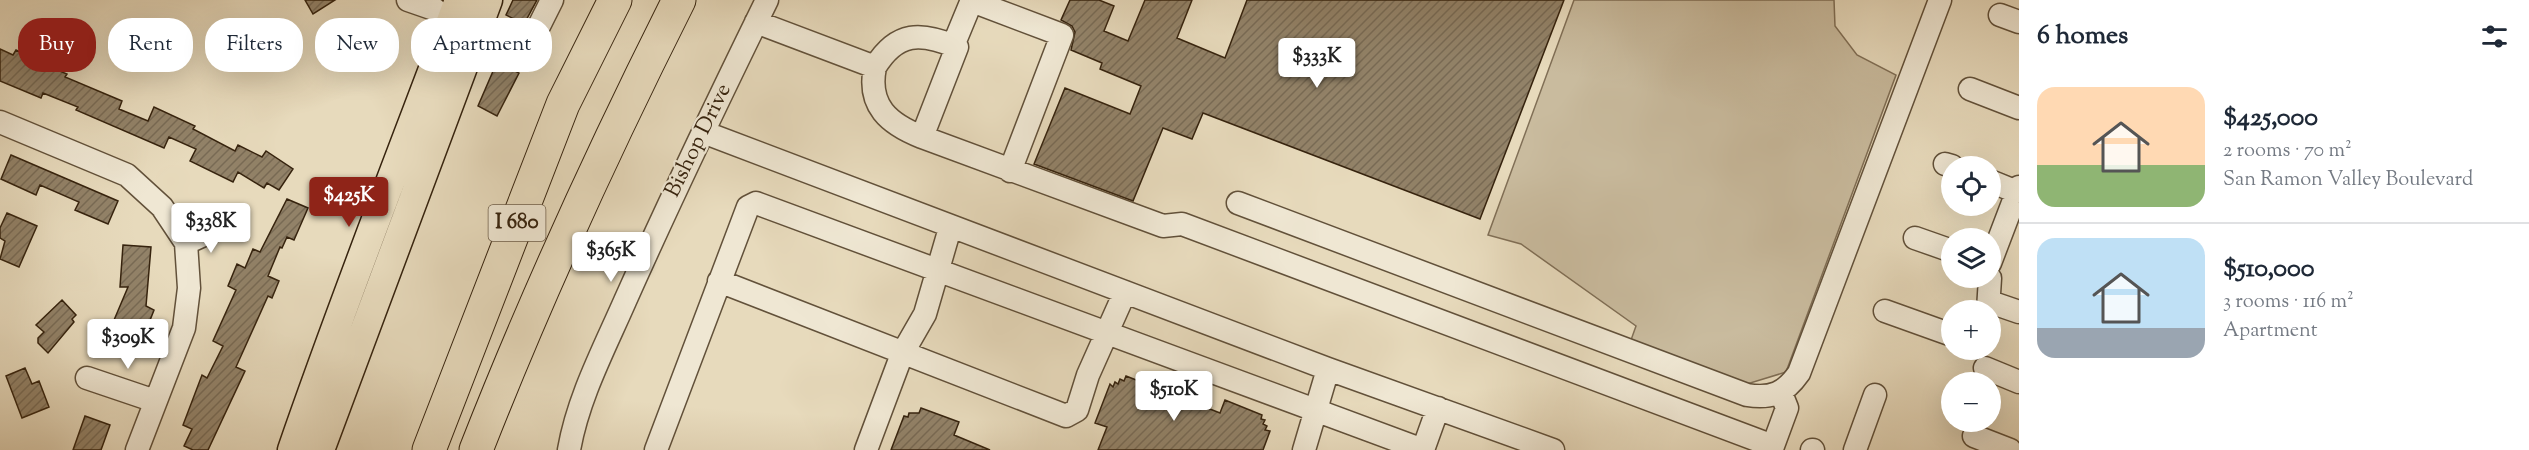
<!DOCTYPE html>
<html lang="en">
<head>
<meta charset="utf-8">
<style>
	body { margin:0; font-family:"Sorts Mill Goudy",serif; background:#f6f6f7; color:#1f2937; height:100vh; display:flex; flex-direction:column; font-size:22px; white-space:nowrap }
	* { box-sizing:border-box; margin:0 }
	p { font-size:20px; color:#747a83 }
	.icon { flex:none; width:33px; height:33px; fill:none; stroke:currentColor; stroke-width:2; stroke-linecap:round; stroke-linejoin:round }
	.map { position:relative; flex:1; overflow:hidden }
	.drawer { display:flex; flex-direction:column; background:#fff; width:510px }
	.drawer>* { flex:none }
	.banner { position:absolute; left:18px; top:18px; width:570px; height:54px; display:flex; gap:12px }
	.fabs { position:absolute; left:1941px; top:156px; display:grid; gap:12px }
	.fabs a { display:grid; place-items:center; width:60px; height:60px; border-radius:50%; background:#fff; box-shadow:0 6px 24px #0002; font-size:30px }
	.price { position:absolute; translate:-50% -51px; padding:0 14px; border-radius:6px; background:#fff; color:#222; font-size:20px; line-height:39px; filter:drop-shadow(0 2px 3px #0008) }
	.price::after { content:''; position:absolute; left:50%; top:36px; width:18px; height:14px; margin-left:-9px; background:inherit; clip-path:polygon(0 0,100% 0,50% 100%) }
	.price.active { background:#8f2418; color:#fff }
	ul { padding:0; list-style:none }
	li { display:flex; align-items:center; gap:18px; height:150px; padding:0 18px }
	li+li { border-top:2px solid #e0e1e3 }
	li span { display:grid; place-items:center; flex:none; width:168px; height:120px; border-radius:18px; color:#555 }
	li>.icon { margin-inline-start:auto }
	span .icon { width:72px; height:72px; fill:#fffc; stroke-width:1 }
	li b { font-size:26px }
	h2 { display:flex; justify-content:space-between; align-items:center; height:72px; padding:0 18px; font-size:26px }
	.tag { padding:0 21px; border-radius:24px; background:#fff; box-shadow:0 6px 24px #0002; font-size:21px; line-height:54px }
	.tag.active { background:#8f2418; color:#fff }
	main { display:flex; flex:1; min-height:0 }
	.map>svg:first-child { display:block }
</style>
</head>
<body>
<main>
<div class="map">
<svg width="2019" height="450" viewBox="0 0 2019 450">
	<defs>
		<pattern id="building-hatch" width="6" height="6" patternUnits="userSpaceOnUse" patternTransform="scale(1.5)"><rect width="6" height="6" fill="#928268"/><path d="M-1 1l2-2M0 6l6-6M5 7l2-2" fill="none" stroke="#786a54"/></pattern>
	</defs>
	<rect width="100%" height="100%" fill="#e7dabc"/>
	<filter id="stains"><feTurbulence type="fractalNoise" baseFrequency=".00333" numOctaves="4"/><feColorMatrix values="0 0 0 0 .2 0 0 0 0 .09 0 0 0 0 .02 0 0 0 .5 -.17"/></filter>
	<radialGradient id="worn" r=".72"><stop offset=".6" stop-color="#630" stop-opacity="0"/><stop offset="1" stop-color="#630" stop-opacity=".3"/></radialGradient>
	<path fill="#c9bb9e" stroke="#806f56" stroke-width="1.5" d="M1574,0H1834L1835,26L1857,55L1896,75L1786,372L1747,384L1631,340L1636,326L1521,244L1488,235Z"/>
	<path fill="url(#building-hatch)" stroke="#36230e" stroke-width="1.5" d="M305,0H335L313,14Z
		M513,0H537L524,24L506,15Z
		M1070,0H1099L1114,6L1104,31L1128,41L1145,0H1192L1177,38L1225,58L1247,0H1564L1480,219L1203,113L1192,139L1163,128L1133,201L1034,164L1065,88L1130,114L1141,86L1100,69L1102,63L1071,50L1075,32L1072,26L1061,20Z
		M0,49L13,55L16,50L27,55L26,57L67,74L65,77L122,101L119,109L148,121L154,107L195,126L193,129L235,151L238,145L262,157L266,151L293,169L279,190L267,183L264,188L238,172L233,182L190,161L196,149L169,137L164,148L76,110L78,107L43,93L41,98L0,81Z
		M497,62L519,73L497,116L478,106Z
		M11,155L118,201L108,224L75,210L79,202L40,185L36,195L1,179Z
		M287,199L308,208L294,240L287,237L282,248L280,247L268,276L279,281L272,298L268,296L236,367L245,371L208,450H193L184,446L192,429L183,425L202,375L207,378L223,346L213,341L236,290L228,286L237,264L245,268L253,249L260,252Z
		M7,213L37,226L19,267L0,259L5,241L0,238V228Z
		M123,245L151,247L146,306L154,310L145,333L135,328L127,347L106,339L128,287H120Z
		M62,300L76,315L72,319L74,322L48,353L38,343V338L44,332L36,325Z
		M25,368L32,384L39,381L49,407L22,418L6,376Z
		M1126,376L1220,413L1225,400L1262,415L1261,419L1265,420L1263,424L1267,426L1265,430L1270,431L1263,450H1098L1107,427L1095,423L1110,384L1113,387L1115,382L1118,384L1120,379L1124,381Z
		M921,408L959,422L954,435L990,450H891L904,416L908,417L909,413H919Z
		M85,416L110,425L101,450H73Z"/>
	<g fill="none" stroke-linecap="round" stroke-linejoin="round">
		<g stroke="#62513a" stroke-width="25">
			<path id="minor" d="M408,0L434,9L463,30
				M972,1L1062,35L1010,171
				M2000,15L2019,22
				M756,22L875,67C897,31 921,32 957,47L922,137C889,124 867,106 875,67
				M477,32L517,48H523L537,30L552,0
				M953,46L972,0
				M1970,89L2019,108
				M0,122L127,175L162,207L186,243L189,288L184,328L137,450
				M703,132L1328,369L1553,450
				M922,137L1163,226L1182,224L1773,446L1787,408L1781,393
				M1945,164L1952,166
				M1990,181L2017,192
				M1238,203L1747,395C1772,399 1785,393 1799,373L1940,0
				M1915,238L1952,251
				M186,243L219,228
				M1990,263L2019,187
				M719,281L1066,416L1077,410L1088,375L1125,292
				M1990,302L2019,312
				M1988,310L1990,278
				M1885,311L1952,335
				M1985,368L2019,382
				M87,378L155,401
				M1974,436L2010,450
				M569,450C578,398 604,349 625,301C670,200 718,100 767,0
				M656,450L748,207L756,203L1423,450
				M866,450L902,354L925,314L950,228
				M1304,450L1328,369
				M1423,450L1438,408
				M1812,450H1813
				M1855,450L1875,395"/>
		</g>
		<g stroke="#36230e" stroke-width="31">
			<path id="major" d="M292,450C344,299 403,150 459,0
				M320,450L488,0"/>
		</g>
		<g stroke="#36230e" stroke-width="35">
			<path id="highway" d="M429,450L563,104L615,0
				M476,450C536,297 605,147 679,0"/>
		</g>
		<use href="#minor" stroke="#efe7d3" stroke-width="22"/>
		<use href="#major" stroke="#e7dabc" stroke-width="28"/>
		<use href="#highway" stroke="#e7dabc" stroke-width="33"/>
	</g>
	<g text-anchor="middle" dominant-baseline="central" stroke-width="4.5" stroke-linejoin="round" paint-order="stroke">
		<rect fill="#efe7d3" stroke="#6e5e49" stroke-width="1.5" x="488.5" y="205" width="57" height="36" rx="4.5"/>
		<g font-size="21" font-weight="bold" fill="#36230e">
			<text x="517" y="223">I 680</text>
		</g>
		<g font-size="22" fill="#36230e" stroke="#efe7d3">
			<text transform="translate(699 141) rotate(-64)">Bishop Drive</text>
		</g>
	</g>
	<rect width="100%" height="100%" filter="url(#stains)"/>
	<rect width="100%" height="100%" fill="url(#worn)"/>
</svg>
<div class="fabs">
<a><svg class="icon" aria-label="locate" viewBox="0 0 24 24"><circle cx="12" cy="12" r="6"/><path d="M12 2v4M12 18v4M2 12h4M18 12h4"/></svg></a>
<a><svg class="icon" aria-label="layers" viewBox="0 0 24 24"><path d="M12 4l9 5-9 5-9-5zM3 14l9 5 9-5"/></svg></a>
<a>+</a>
<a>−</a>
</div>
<b class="price" style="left:1317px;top:89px">$333K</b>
<b class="price active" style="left:349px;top:228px">$425K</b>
<b class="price" style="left:211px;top:254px">$338K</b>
<b class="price" style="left:611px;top:283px">$365K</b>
<b class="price" style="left:128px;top:370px">$309K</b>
<b class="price" style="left:1174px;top:422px">$510K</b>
<div class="banner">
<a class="tag active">Buy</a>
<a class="tag">Rent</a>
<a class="tag">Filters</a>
<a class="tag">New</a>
<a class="tag">Apartment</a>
</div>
</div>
<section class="drawer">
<h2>6 homes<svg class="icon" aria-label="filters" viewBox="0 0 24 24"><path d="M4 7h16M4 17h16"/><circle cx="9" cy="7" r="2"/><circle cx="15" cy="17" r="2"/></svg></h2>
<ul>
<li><span style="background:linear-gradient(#ffd9b3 65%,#8fb573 0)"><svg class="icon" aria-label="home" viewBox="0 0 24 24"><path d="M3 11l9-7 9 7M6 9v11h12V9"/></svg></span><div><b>$425,000</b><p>2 rooms · 70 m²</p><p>San Ramon Valley Boulevard</p></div></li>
<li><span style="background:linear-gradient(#bfe0f5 75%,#9aa5b1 0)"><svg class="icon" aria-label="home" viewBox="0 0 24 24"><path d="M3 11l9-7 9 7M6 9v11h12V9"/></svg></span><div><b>$510,000</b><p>3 rooms · 116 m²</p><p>Apartment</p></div></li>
</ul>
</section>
</main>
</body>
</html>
